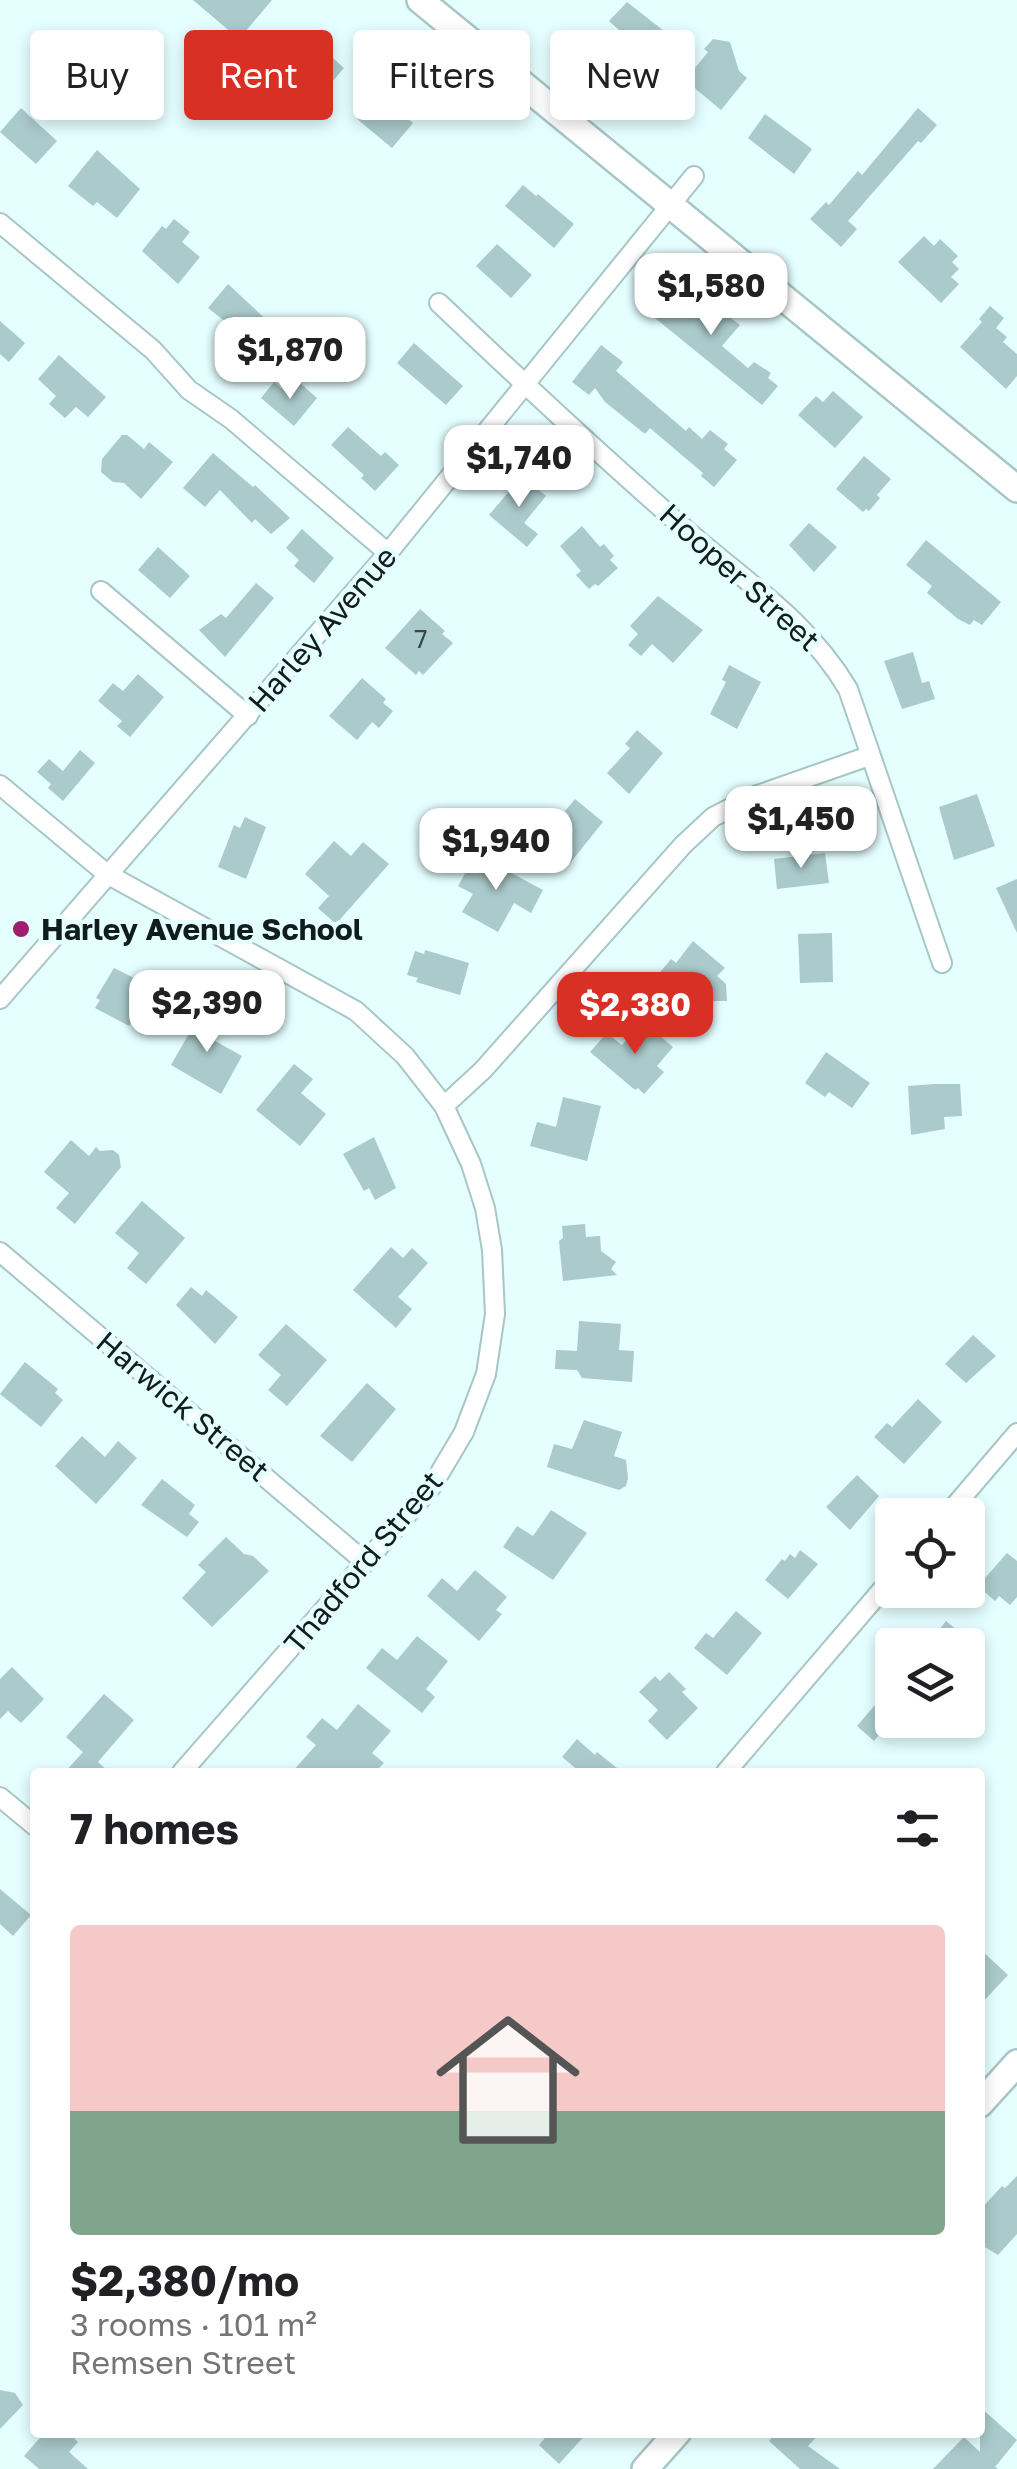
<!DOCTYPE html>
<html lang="en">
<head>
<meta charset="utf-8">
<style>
	body { margin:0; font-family:"Golos Text",sans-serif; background:#f6f6f6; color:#202124; height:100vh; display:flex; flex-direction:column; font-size:38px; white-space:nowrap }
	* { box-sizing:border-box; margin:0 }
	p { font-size:32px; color:#757577 }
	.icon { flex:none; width:55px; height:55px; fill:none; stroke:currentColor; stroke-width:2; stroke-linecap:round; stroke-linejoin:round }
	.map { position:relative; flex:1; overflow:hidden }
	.panel { position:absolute; left:30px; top:1768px; width:955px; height:670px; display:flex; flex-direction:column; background:#fff; border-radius:10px; box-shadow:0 5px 15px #0003 }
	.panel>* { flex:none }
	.banner { position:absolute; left:30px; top:30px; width:958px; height:90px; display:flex; gap:20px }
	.buttons { position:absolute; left:875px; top:1498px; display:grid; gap:20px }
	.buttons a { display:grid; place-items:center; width:110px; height:110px; border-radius:10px; background:#fff; box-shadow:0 5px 15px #0003; font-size:50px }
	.price { position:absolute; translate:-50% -85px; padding:0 22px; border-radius:20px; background:#fff; color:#222; font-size:32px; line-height:65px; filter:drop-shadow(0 2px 5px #0008) }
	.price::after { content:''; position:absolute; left:50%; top:60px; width:30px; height:22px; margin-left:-15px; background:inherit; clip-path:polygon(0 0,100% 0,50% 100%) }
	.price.on { background:#d93025; color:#fff }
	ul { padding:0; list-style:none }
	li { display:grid; align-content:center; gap:20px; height:530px; padding:0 40px }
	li+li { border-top:2px solid #e0e0e0 }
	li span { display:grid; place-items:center; height:310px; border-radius:10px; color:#555 }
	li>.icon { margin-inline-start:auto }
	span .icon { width:180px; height:180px; fill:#fffc; stroke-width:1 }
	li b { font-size:42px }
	h2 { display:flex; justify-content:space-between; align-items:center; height:120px; padding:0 40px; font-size:42px }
	.chip { padding:0 35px; border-radius:10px; background:#fff; box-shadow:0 5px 15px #0003; font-size:35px; line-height:90px }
	.chip.on { background:#d93025; color:#fff }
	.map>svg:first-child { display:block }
</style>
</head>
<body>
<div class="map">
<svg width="1017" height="2469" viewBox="0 0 1017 2469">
	<rect width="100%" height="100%" fill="#e5feff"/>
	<path fill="#abcacb" d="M193,0H272L239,39Z
		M627,2L669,35L649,57L609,21Z
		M298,38L315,54L321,47L344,68L314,103L272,68Z
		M713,39L730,42L739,71L747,78L721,110L685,80L708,52L704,49Z
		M373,89L413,123L392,148L357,119L361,115L355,110Z
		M21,108L57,141L36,164L0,132Z
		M918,108L937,125L921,143L918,141L848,221L857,229L841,247L810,219L826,202L829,205L858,171L862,175Z
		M765,114L812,149L794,174L748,138Z
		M97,150L140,189L117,218L97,202L93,206L68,186Z
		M523,185L536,196L538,194L574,224L554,248L505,206Z
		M174,219L190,232L182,242L200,257L178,284L142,251L162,226L166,229Z
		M924,236L934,246L940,239L958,256L952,262L959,269L951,277L959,284L941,303L898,262Z
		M497,244L532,275L511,298L476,266Z
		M676,277L740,325L722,346L748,368L754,362L771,373L768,378L778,386L762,405L655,318L670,300L662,293Z
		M228,284L272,325L255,345L208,308Z
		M990,306L1004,318L996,328L1007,337L1003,342L1017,354V376L1006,389L960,347L982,322L979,319Z
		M0,321L25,343L9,362L0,354Z
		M414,343L463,386L446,405L397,363Z
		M601,345L623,362L616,371L686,431L689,427L702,439L710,430L728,444L724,449L737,460L714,487L701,476L703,473L650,428L645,434L605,402L595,388L589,395L572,382Z
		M59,355L106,397L88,417L76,407L65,418L49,404L56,396L38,379Z
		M274,382L289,395L301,384L317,398L294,426L261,398Z
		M833,391L863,417L835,448L798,415L816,396L823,402Z
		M348,427L381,456L385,452L399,465L375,491L361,478L364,475L331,445Z
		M122,435H127L144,449L149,442L173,462L141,499L124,483L113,482L101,472L102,459Z
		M213,453L253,487L255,485L290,518L271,534L255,519L252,523L220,490L205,507L183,488Z
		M864,456L891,479L877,495L880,498L869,511L866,509L863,512L836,489Z
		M522,476L546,496L524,523L538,534L527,547L489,515Z
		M809,523L837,547L814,572L789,545Z
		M582,526L600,547L604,544L614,556L610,560L618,568L598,586L595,584L589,589L576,575L581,571L560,546Z
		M302,529L334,558L314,583L294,566L299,560L286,548Z
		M926,540L1001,602L982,625L974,620L970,625L958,619L927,593L932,586L906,565Z
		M158,547L190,576L170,598L138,570Z
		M256,583L274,598L225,657L199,630L221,614L226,618Z
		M658,596L703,630L673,663L652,644L641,656L628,645L638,634L630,626Z
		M420,609L445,631L442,634L453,643L423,675L419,671L416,675L385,648Z
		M913,652L922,683L929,681L935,699L902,709L884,661Z
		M729,665L761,682L737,729L710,714L726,682L722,680Z
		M138,674L164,697L130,737L117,726L122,721L98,701L113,683L123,691Z
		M362,678L386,699L383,703L393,711L379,728L372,722L357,740L329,716Z
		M637,730L663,753L629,794L607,773L630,748L625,744Z
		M80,750L95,763L63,801L48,788L51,784L37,772L49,759L63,771Z
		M977,794L995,846L954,860L939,807Z
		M575,799L603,822L570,863L546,843L569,815L565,811Z
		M434,815L474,858H473L437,842L422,826Z
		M245,817L266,827L246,879L218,867L234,825L240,828Z
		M334,841L351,856L363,842L389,864L336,924L318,908L329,896L305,874Z
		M825,853L829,883L777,889L774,859Z
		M476,854L543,890L531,913L514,903L498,932L462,912L473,894L458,886Z
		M1017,879V933L996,888Z
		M832,933L833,982L800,983L798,934Z
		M693,941L725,968L717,976L726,984L727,1001H707L706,1014H691L652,982L671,959L676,963Z
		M425,950L469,963L460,995L416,982L418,978L407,975L415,951L424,954Z
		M114,968L152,987L150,991L161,997L150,1018L137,1012L129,1026L95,1008L100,1000L96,998Z
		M202,1011L224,1024L215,1041L242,1056L221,1094L171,1065Z
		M643,1021L673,1047L657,1066L664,1072L644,1094L638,1088L635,1090L590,1052L607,1033L622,1045Z
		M826,1052L870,1083L852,1108L829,1092L825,1097L805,1083Z
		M294,1064L313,1079L301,1093L326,1114L300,1146L256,1110Z
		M935,1084H960L962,1116L944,1117L945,1129L911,1135L908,1086Z
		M563,1097L601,1106L587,1161L530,1146L537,1122L556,1127Z
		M374,1137L396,1188L375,1200L369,1188L364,1191L343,1154Z
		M71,1140L89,1156L96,1147L100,1151L113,1150L119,1155L121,1167L75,1224L56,1208L69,1193L44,1172Z
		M142,1201L185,1238L146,1284L127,1268L139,1253L115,1233Z
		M585,1224L586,1237L600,1236L601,1251L616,1262L611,1269L617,1275L563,1281L559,1241L563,1238L562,1226Z
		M391,1247L403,1258L412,1248L428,1263L398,1297L412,1309L396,1328L353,1290Z
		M191,1287L202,1296L206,1290L238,1317L215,1344L176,1305Z
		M579,1321L621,1324L619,1350L634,1351L632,1382L582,1378L577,1370L555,1369L556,1350L577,1351Z
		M286,1324L327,1360L287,1406L268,1390L281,1375L258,1355Z
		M973,1335L996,1356L966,1383L945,1364Z
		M25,1362L58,1389L55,1393L63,1400L41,1427L0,1394Z
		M367,1383L396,1409L352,1462L320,1436Z
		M918,1399L942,1422L904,1464L874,1437L887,1423L892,1427Z
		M584,1420L622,1432L614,1456L626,1460L628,1478L626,1486L619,1490L547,1467L554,1444L572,1449Z
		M82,1436L105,1457L118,1441L137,1458L96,1504L55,1466Z
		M857,1475L879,1496L850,1530L826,1507Z
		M162,1479L195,1505L189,1514L199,1522L187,1537L141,1505Z
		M551,1510L587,1533L553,1580L503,1547L517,1526L533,1536Z
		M226,1537L244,1554L253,1556L269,1571L212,1627L182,1598L206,1572L198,1565Z
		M800,1550L818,1564L788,1599L765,1580L782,1559L785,1561L790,1554L795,1558Z
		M1007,1553L1017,1561V1597L1010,1605L999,1596L995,1601L978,1586Z
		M475,1570L507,1597L496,1610L502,1614L479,1641L427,1596L442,1578L457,1591Z
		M736,1611L762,1633L727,1675L694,1648L706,1633L713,1638Z
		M946,1621L975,1645H927Z
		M417,1636L448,1661L426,1689L435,1697L422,1713L366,1668L382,1648L397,1660Z
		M12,1667L44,1699L21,1723L8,1711L0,1719V1679Z
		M669,1672L686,1689L682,1692L698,1708L667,1740L648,1721L658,1710L639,1692L655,1676L660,1681Z
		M892,1685V1726L884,1737L880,1734L874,1741L857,1726Z
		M104,1694L134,1720L98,1762L109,1772H65L83,1752L66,1737Z
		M358,1704L391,1731L372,1753L384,1763L375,1772H292L316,1745L306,1737L322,1718L337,1730Z
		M577,1739L595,1755L597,1752L622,1772H580L562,1757Z
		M0,1889L31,1915L13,1936L0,1924Z
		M980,1949L1008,1975L980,2005Z
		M1017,2176V2234L998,2255L980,2244V2210L1002,2186L1005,2188Z
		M0,2390L15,2393L23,2405L0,2429Z
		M980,2407L1017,2440L995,2467L998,2469H933L964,2437L980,2452Z
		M45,2432H68L78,2442L69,2452L88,2469H39L24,2456Z
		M550,2432H588L559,2464L539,2445Z
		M776,2432H821L808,2446L840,2469H800L769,2441Z"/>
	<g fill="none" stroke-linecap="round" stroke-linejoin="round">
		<g stroke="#a7c6c6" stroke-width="22">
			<path id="street" d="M0,223L153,350L189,390L231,419L388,553
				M439,303C522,382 606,460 692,535C750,585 808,622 848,689L942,963
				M101,591L248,716
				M0,785L107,874L356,1011L405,1056L444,1106L471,1164L485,1208L492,1250L495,1314L486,1374L464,1432L432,1486L182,1772
				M0,999L388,553L694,176
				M444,1106L483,1070L683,845L713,817L752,797L869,756
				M0,1252L365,1562
				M947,1515L1017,1433
				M726,1772L892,1578
				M0,1797L35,1826"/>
		</g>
		<g stroke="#a7c6c6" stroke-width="30">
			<path id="secondary" d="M420,0L1017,489
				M980,2104L1017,2063
				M645,2469L678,2432"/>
		</g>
		<use href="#street" stroke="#fff" stroke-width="18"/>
		<use href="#secondary" stroke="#fff" stroke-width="25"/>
	</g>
	<circle fill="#9f1e70" stroke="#e5feff" stroke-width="4" cx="21" cy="929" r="10"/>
	<g text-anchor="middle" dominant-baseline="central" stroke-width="9" stroke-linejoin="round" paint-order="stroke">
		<g font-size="25" fill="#384848">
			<text x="421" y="638">7</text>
		</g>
		<g font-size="30" fill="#111c1d" stroke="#e5feff">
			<text transform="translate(740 577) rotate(42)">Hooper Street</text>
			<text transform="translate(322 629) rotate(-49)">Harley Avenue</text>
			<text transform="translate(183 1406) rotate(40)">Harwick Street</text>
			<text transform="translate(363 1562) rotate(-50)">Thadford Street</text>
		</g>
		<g font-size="30" font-weight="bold" fill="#111c1d" stroke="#e5feff" text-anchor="start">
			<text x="41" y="929">Harley Avenue School</text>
		</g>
	</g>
</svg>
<div class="buttons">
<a><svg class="icon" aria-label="locate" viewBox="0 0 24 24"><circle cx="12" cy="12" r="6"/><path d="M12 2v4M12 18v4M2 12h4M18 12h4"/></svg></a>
<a><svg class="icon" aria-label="layers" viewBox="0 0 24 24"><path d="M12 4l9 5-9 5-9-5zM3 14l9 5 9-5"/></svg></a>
</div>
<b class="price" style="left:711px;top:338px">$1,580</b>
<b class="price" style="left:290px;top:402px">$1,870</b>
<b class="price" style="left:519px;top:510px">$1,740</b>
<b class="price" style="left:801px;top:871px">$1,450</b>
<b class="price" style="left:496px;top:893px">$1,940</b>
<b class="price" style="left:207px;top:1055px">$2,390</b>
<b class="price on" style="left:635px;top:1057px">$2,380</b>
<div class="banner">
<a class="chip">Buy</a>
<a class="chip on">Rent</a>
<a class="chip">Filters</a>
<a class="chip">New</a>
</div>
<section class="panel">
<h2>7 homes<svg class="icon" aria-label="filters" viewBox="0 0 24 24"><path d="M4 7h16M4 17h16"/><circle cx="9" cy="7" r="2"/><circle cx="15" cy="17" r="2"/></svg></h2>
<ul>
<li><span style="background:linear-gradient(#f6c9c9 60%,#7fa58c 0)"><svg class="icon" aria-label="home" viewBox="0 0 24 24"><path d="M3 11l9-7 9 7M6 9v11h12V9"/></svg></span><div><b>$2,380/mo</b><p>3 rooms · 101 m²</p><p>Remsen Street</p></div></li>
</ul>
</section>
</div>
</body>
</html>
